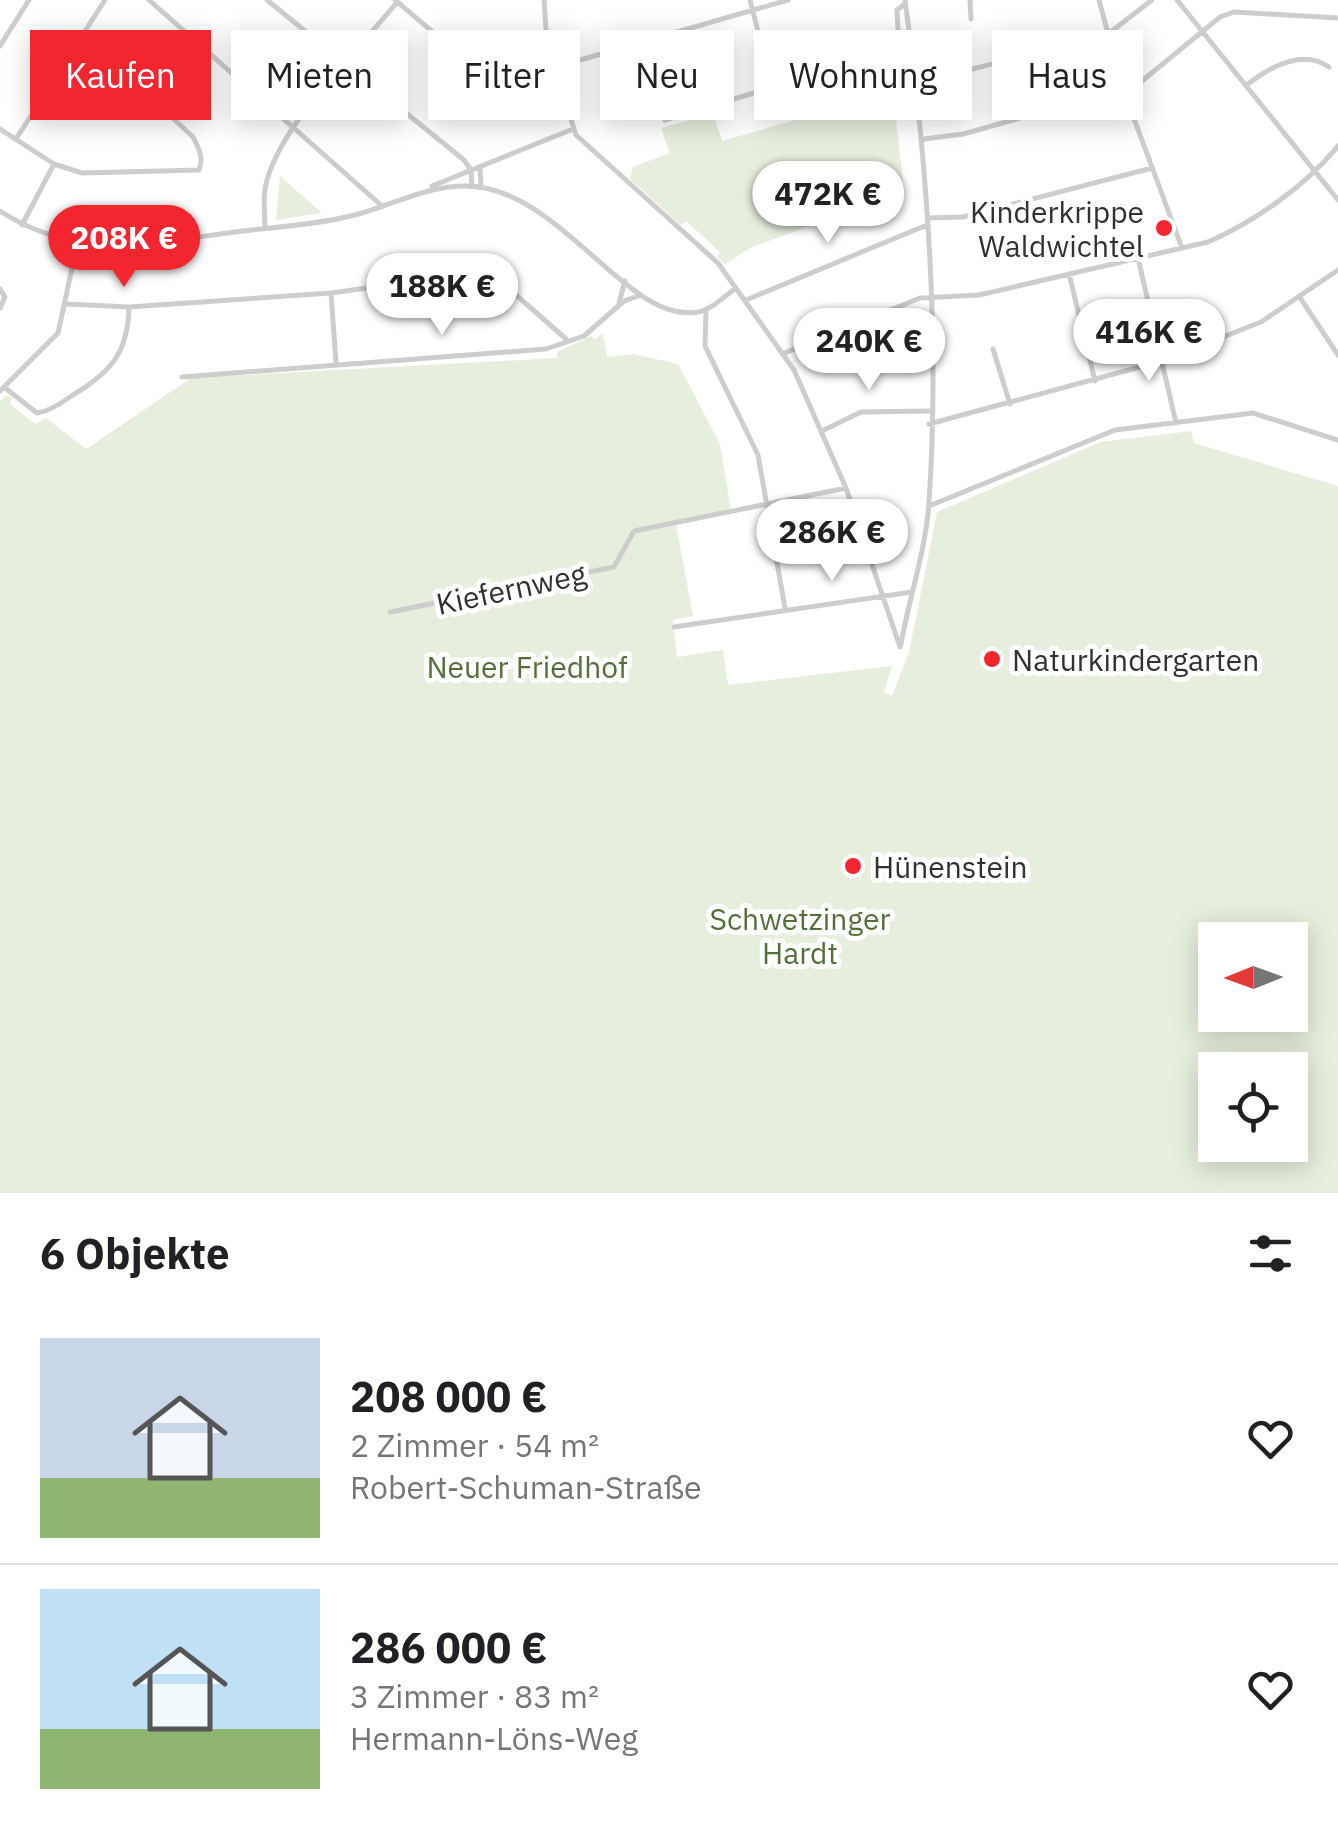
<!DOCTYPE html>
<html lang="de">
<head>
<meta charset="utf-8">
<style>
	body { margin:0; font-family:"IBM Plex Sans",sans-serif; background:#f6f6f6; color:#202124; height:100vh; display:flex; flex-direction:column; font-size:38px; white-space:nowrap }
	* { box-sizing:border-box; margin:0 }
	p { font-size:32px; color:#757577 }
	.icon { flex:none; width:55px; height:55px; fill:none; stroke:currentColor; stroke-width:2; stroke-linecap:round; stroke-linejoin:round }
	.map { position:relative; height:1193px; overflow:hidden }
	.side { display:flex; flex-direction:column; background:#fff; flex:1 }
	.side>* { flex:none }
	.hud { position:absolute; left:30px; top:30px; width:1280px; height:90px; display:flex; gap:20px }
	.needle { width:65px; rotate:269deg }
	.fabs { position:absolute; left:1198px; top:922px; display:grid; gap:20px }
	.fabs a { display:grid; place-items:center; width:110px; height:110px; border-radius:0px; background:#fff; box-shadow:0 5px 25px #0003; font-size:50px }
	.price { position:absolute; translate:-50% -85px; padding:0 22px; border-radius:35px; background:#fff; color:#222; font-size:32px; line-height:65px; filter:drop-shadow(0 2px 5px #0008) }
	.price::after { content:''; position:absolute; left:50%; top:60px; width:30px; height:22px; margin-left:-15px; background:inherit; clip-path:polygon(0 0,100% 0,50% 100%) }
	.price.current { background:#f3262f; color:#fff }
	ul { padding:0; list-style:none }
	li { display:flex; align-items:center; gap:30px; height:250px; padding:0 40px }
	li+li { border-top:2px solid #e0e0e0 }
	li span { display:grid; place-items:center; flex:none; width:280px; height:200px; border-radius:0px; color:#555 }
	li>.icon { margin-inline-start:auto }
	span .icon { width:120px; height:120px; fill:#fffc; stroke-width:1 }
	li b { font-size:42px }
	h2 { display:flex; justify-content:space-between; align-items:center; height:120px; padding:0 40px; font-size:42px }
	.pill { padding:0 35px; border-radius:0px; background:#fff; box-shadow:0 5px 25px #0003; font-size:35px; line-height:90px }
	.pill.current { background:#f3262f; color:#fff }
	.map>svg:first-child { display:block }
</style>
</head>
<body>
<div class="map">
<svg width="1338" height="1193" viewBox="0 0 1338 1193">
	<rect width="100%" height="100%" fill="#fff"/>
	<path fill="#e6eedd" fill-rule="evenodd" d="M893,92L904,191L750,248L725,264L717,257L720,252L686,221L681,225L630,179L633,167L670,153L661,128L713,113L722,141Z
		M280,176L322,213L276,220Z
		M603,333L607,357L633,354L678,364L720,444L731,511L676,524L693,616L673,620L677,657L723,650L728,685L892,666L884,692L892,696L909,652L937,512L1101,442L1191,431L1194,443L1338,486V1193H0V400L8,395L12,398L10,404L35,424L46,418L86,449L191,378L557,358V352L591,336L595,340ZM1215,940H1290V1015H1215ZM1215,1070H1290V1145H1215Z"/>
	<g fill="none" stroke-linecap="round" stroke-linejoin="round">
		<path stroke="#cdcdcd" stroke-width="5" d="M149,0L382,206
			M267,0L464,160L471,170L472,186
			M395,0C438,35 482,84 542,71L788,0
			M544,0L547,45L576,135L718,263L794,370L846,488L900,647
			M750,0L772,86
			M970,0L971,19
			M1099,0L1123,89L1182,248
			M1177,0L1338,200
			M0,46L29,0
			M918,83L1108,34L1152,0
			M1248,84C1270,67 1302,48 1329,67
			M665,120L899,49L897,10L905,4
			M0,129L54,164
			M16,139L105,0
			M924,139L963,134L1123,89L1142,81L1220,17L1234,12L1338,18
			M480,168L481,187
			M432,186L573,129
			M0,211C77,261 150,243 235,232C274,227 316,225 355,215C393,205 425,186 465,186C561,186 626,325 698,312C712,309 725,296 736,288
			M927,218L963,217L1152,168
			M22,225L54,164L82,173L199,170C204,157 199,149 193,137L83,34
			M265,227C265,211 262,195 267,180C284,120 358,51 397,2
			M1138,258L1176,423
			M1069,274L1095,381
			M0,289L5,297L0,308
			M331,293L336,363
			M1299,296L1338,355
			M746,300L927,225
			M619,303L625,281
			M67,304L129,307L331,293L466,274L507,287L566,339
			M706,311L705,346L758,455L785,608
			M993,349L1010,404
			M782,354L920,298L979,295L1208,242C1256,221 1305,186 1338,146
			M182,377L546,349L584,336L624,301L641,295
			M4,387L37,413C51,411 62,402 73,395C111,372 128,353 129,307
			M0,391L58,333L77,245
			M929,424L1162,361L1261,322L1338,270
			M822,431L861,412L929,411
			M929,506L1115,430L1253,413L1338,440
			M390,612L614,567L634,531L846,488
			M674,627L912,592
			M901,644C909,598 926,550 929,502C940,339 927,162 905,0"/>
	</g>
	<g fill="#f3262f" stroke="#fff" stroke-width="4">
		<circle cx="1164" cy="228" r="10"/>
		<circle cx="992" cy="659" r="10"/>
		<circle cx="853" cy="866" r="10"/>
	</g>
	<g text-anchor="middle" dominant-baseline="central" stroke-width="10" stroke-linejoin="round" paint-order="stroke">
		<g font-size="30" fill="#303030" stroke="#fff" text-anchor="start">
			<text x="1144" y="211" text-anchor="end">Kinderkrippe<tspan x="1144" dy="34">Waldwichtel</tspan></text>
			<text x="1012" y="659">Naturkindergarten</text>
			<text x="873" y="866">Hünenstein</text>
		</g>
		<g font-size="30" fill="#303030" stroke="#fff">
			<text transform="translate(511 588) rotate(-12)">Kiefernweg</text>
		</g>
		<g font-size="30" fill="#517039" stroke="#fff">
			<text x="527" y="666">Neuer Friedhof</text>
			<text x="800" y="918">Schwetzinger<tspan x="800" dy="34">Hardt</tspan></text>
		</g>
	</g>
</svg>
<div class="fabs">
<a><svg class="needle" viewBox="-14 -14 28 28"><path d="M0-13l5 13h-10z" fill="#e53935"/><path d="M0 13l5-13h-10z" fill="#757577"/></svg></a>
<a><svg class="icon" aria-label="locate" viewBox="0 0 24 24"><circle cx="12" cy="12" r="6"/><path d="M12 2v4M12 18v4M2 12h4M18 12h4"/></svg></a>
</div>
<b class="price" style="left:828px;top:246px">472K €</b>
<b class="price current" style="left:124px;top:290px">208K €</b>
<b class="price" style="left:442px;top:338px">188K €</b>
<b class="price" style="left:1149px;top:384px">416K €</b>
<b class="price" style="left:869px;top:393px">240K €</b>
<b class="price" style="left:832px;top:584px">286K €</b>
<div class="hud">
<a class="pill current">Kaufen</a>
<a class="pill">Mieten</a>
<a class="pill">Filter</a>
<a class="pill">Neu</a>
<a class="pill">Wohnung</a>
<a class="pill">Haus</a>
</div>
</div>
<section class="side">
<h2>6 Objekte<svg class="icon" aria-label="filters" viewBox="0 0 24 24"><path d="M4 7h16M4 17h16"/><circle cx="9" cy="7" r="2"/><circle cx="15" cy="17" r="2"/></svg></h2>
<ul>
<li><span style="background:linear-gradient(#c9d6e8 70%,#8fb573 0)"><svg class="icon" aria-label="home" viewBox="0 0 24 24"><path d="M3 11l9-7 9 7M6 9v11h12V9"/></svg></span><div><b>208 000 €</b><p>2 Zimmer · 54 m²</p><p>Robert-Schuman-Straße</p></div><svg class="icon" aria-label="heart" viewBox="0 0 24 24"><path d="M12 20l-8-8c-3-5 5-10 8-4 3-6 11-1 8 4z"/></svg></li>
<li><span style="background:linear-gradient(#bfe0f5 70%,#8fb573 0)"><svg class="icon" aria-label="home" viewBox="0 0 24 24"><path d="M3 11l9-7 9 7M6 9v11h12V9"/></svg></span><div><b>286 000 €</b><p>3 Zimmer · 83 m²</p><p>Hermann-Löns-Weg</p></div><svg class="icon" aria-label="heart" viewBox="0 0 24 24"><path d="M12 20l-8-8c-3-5 5-10 8-4 3-6 11-1 8 4z"/></svg></li>
</ul>
</section>
</body>
</html>
